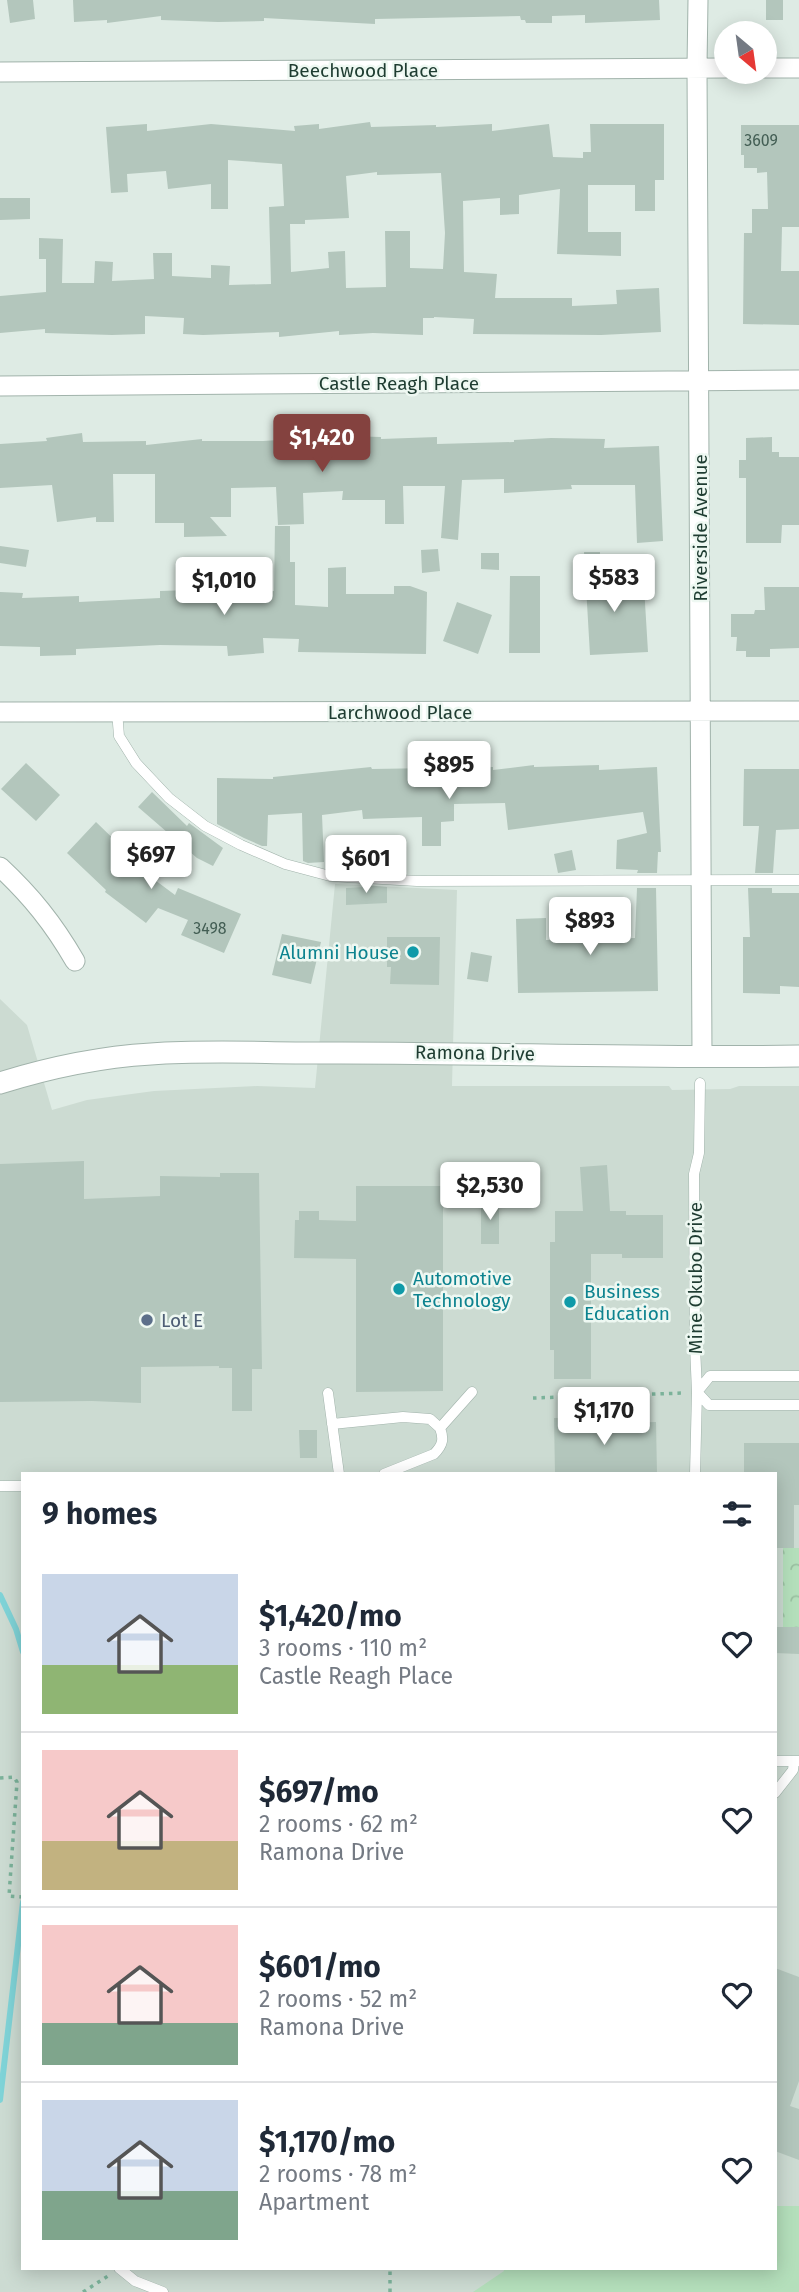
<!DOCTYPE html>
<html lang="en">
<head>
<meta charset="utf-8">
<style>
	body { margin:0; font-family:"Fira Sans",sans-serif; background:#f6f6f7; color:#1f2937; height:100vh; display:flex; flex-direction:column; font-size:26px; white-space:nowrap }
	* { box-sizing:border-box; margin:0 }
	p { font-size:23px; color:#747a83 }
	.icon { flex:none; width:38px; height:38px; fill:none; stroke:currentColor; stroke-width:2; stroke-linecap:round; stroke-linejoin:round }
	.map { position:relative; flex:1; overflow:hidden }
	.panel { position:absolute; left:21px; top:1472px; width:756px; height:798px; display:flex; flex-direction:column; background:#fff; border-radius:0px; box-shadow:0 4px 18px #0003 }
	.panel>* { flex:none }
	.needle { width:46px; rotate:151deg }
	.tools { position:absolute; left:714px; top:21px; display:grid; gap:14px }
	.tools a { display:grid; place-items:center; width:63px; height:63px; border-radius:50%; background:#fff; box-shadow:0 4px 18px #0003; font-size:35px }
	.price { position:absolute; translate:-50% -60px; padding:0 16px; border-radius:7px; background:#fff; color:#222; font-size:23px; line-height:46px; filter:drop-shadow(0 2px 4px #0008) }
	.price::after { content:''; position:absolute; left:50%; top:42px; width:21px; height:16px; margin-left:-10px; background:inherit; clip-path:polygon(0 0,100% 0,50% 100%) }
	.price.active { background:#84423f; color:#fff }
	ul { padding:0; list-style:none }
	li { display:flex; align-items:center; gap:21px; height:175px; padding:0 21px }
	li+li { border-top:2px solid #e0e1e3 }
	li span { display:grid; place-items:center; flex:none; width:196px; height:140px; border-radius:0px; color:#555 }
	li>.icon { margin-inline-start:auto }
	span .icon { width:84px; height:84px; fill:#fffc; stroke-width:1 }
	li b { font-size:30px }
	h2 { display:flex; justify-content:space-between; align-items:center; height:84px; padding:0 21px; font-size:30px }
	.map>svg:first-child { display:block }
</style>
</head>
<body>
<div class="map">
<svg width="799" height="2292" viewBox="0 0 799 2292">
	<defs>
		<pattern id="forest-crowns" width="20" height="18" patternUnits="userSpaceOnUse" patternTransform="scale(1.75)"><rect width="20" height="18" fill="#b4dfbb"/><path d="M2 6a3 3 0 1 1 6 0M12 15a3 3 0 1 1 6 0" fill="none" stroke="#9ac0a1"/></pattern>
	</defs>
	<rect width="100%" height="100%" fill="#deebe4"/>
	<path fill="#ccdbd2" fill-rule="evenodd" d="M335,884L457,890L452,1086H669L672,1090L730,1089L739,1086H799V2292H0V999L27,1025L52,1110L87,1100L154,1091L257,1086L315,1088ZM23,1474H775V2268H23Z"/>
	<path fill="url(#forest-crowns)" d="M783,1548H799V1627H783Z"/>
	<path fill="#b4dfbb" d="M775,2206H799V2292H473L504,2271L503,2268H775Z"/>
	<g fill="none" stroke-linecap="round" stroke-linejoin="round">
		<path stroke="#7fd3d7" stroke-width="6" d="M0,1595L16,1629L23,1652
			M0,2100L23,1902"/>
	</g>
	<path fill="#b3c6bc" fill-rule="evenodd" d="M7,0H33L35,19L10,23Z
		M73,0H659L660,20L585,23V15L552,16V23H526L525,20H521L520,16L375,19V24L264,18V21L218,22L161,20V16L107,23V20L74,22Z
		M766,0H783V20H766Z
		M370,122L371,127L436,125V127L492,124V131L549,124L553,157L583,158V152H591L590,124H664V180H655V211H635V185H588V232H621V256L557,254L560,189L519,195V214L500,215V198L463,201L464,272L497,274L495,298H572V306L617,304L616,290L659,288L661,332L601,335L473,334L474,319L434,317V318H423V335L373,333L339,335V331L279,337V332L203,335L183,334L184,318L145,316V334L112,335L45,333V329L0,333V296L46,292V259H39V238L63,239L62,283H94L95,261L113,262L112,281L154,279L153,253H172V276L211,278V265L230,266L229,285L271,284L269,207L284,206L282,164L228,160V209H211V184L168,189L166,171L127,174L128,192L111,193L106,127L147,124V131L211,124L295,131L294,126L319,124V129ZM377,172V175L441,173L445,233L443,269L410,268V231H385L386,287L346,288L345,251L328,252L329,268L291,272L290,224H305V220L349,218L346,176Z
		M741,125H799V227H782L781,271H799V325L743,324L744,233H752V209H768L767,172L757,173V168H744V155H741Z
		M0,198H30V219L0,220Z
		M82,433L83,442L146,441V445L202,439V441H263L344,436L381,437V439L437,437V444L514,442V440L551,438L605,439L604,448L659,446L663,541L637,543L635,485H571L572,489L504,493V479L462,480L458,540L441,538L445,486H403L404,524H385V500H342L343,491L303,493L304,524L278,525L276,487L231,488V517H210L227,536L184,537V523H155V474H113L114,522H96V517L57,522L52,485L0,488V444L47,441L46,438Z
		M772,437V452H779V457H799V525H782L781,543H746V478H739V460H746V438Z
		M275,526H290V562H295V605L328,607V568L346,567V594H394V586H410L427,592L426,654L298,652L299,639L263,638L264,653L228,656L227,646L160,645L76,649V655L40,656V647L0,646V592L23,593L22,598L79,596V602L160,598V591L190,590V573L237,574V594L274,591Z
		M0,546L29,550L26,567L0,563Z
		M438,549L440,571L422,573L421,550Z
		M584,552H600L599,589L644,586L648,652L590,655Z
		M481,553H499V570L481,569Z
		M510,576H540V653H509Z
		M764,587H799V648L770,649V657H746V651H736L737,637H731V614H754L755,610H765Z
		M457,602L492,615L478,654L443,641Z
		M26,763L60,795L36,821L1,789Z
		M534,765V767L599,765V770L657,767L661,852H658L657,873H637L638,870L616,869L617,840L647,833L643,812L508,830L505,803L454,804V821L441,822V846H422V817L363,819L362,810L322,815L324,862L308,863L303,861L302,813L268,815L267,846H262L244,838L217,824V778L273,779V777L371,767L372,769L493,767V770Z
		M744,769H799V829L776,830L773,873H755L759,826H743Z
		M152,792L187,826L189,823L223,848L213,866L197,858L138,807Z
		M96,822L128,853L124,857L175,895L178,888L241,914L224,953L181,935L188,920L158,908L146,923L105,892L106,890L67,853Z
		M364,845H381V872L364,871Z
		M572,850L576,870L558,873L554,854Z
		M365,885L387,887V903L346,905V888L365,887Z
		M637,888H656L658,991L518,993L516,919L546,918V940L635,938Z
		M748,888H772V893H799V987L780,986V994L743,993V937H750Z
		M282,934L321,942L311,984L272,975Z
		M387,937H440L439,985L390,984L391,967H387Z
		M471,952L492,956L488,982L467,979Z
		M84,1161V1199L160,1196V1176L220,1177V1173H259L262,1369H252V1411H232V1368H219V1366L141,1367V1403L92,1401L0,1402V1164Z
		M607,1165L610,1211H626V1215H663V1258H622V1254H591V1379H554V1350H550V1242H555V1211H583L580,1167Z
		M356,1186H443V1391L356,1392V1259L294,1258L295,1220H299V1211H319V1220L356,1221Z
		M481,1201H499V1244H481Z
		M610,1417V1423L656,1422L657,1474H555L554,1418Z
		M299,1430H317V1458H300Z
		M744,1443H799V1505H794V1548H775V1474H744Z
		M775,1627H799V1654L775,1653Z
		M775,1968L799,1977V2081L790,2106L799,2109V2160L775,2151Z"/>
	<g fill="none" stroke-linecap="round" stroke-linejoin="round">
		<g stroke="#a1b3ab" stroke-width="11">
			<path id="service" d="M117,711L119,736L136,763L169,798L205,826L241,845L285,864L330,876L417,881L799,880
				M697,1392L710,1376H799
				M697,1392L709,1405H799
				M328,1393L339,1474
				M332,1424L403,1417L430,1419L440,1428L472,1392
				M384,1474L434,1454C443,1445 444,1439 440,1428
				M695,1474L697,1392L695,1346L694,1174L699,1153L700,1083
				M0,1486H23
				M775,1761H799
				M775,1793L793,1770L794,1761
				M119,2268L135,2281L163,2292"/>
		</g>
		<g stroke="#a1b3ab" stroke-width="21">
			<path id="minor" d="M698,0L697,67L702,1056
				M765,68H799
				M0,72L726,68
				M0,386L799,380
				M0,712L799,711
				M0,867C31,896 53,923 75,961"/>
		</g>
		<g stroke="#a1b3ab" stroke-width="23">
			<path id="tertiary" d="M0,1083C48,1068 100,1057 151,1054C205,1050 261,1053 316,1053C477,1052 638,1059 799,1056"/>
		</g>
		<path stroke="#7bb29a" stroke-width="3.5" stroke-dasharray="3.5 5" stroke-linecap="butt" d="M533,1398L684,1393
			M0,1778L14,1777L17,1782L9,1896L23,1897
			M83,2292L108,2276
			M390,2292V2268"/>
		<use href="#service" stroke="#fff" stroke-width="10"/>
		<use href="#minor" stroke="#fff" stroke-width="19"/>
		<use href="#tertiary" stroke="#fff" stroke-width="21"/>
	</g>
	<g fill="#0f9aa8" stroke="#eef8f2" stroke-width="2.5">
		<circle cx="413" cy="952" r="7"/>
		<circle cx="399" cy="1289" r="7"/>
		<circle cx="570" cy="1302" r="7"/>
	</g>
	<circle fill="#5c6f8a" stroke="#eef8f2" stroke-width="2.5" cx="147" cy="1320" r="7"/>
	<g text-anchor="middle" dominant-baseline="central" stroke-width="5" stroke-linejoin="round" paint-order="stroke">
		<g font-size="16" fill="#435e54">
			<text x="761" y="140">3609</text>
			<text x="210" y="928">3498</text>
		</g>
		<g font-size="19" fill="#1e3c31" stroke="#eef8f2">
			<text x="363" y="70">Beechwood Place</text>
			<text x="399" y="383">Castle Reagh Place</text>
			<text transform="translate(700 528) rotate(-90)">Riverside Avenue</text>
			<text x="400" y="712">Larchwood Place</text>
			<text transform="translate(475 1053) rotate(1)">Ramona Drive</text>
			<text transform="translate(695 1278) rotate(-90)">Mine Okubo Drive</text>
		</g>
		<g font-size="19" fill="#0d838f" stroke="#eef8f2" text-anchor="start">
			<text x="399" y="952" text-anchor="end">Alumni House</text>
			<text x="413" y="1278">Automotive<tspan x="413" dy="22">Technology</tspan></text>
			<text x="584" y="1291">Business<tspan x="584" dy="22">Education</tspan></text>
		</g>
		<g font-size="19" fill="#4e5e75" stroke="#eef8f2" text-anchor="start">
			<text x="161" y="1320">Lot E</text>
		</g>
	</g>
</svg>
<div class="tools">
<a><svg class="needle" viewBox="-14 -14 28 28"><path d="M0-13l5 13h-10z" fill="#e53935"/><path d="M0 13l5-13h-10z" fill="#747a83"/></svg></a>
</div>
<b class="price active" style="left:322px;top:474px">$1,420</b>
<b class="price" style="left:614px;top:614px">$583</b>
<b class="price" style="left:224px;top:617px">$1,010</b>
<b class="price" style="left:449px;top:801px">$895</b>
<b class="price" style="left:151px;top:891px">$697</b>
<b class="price" style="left:366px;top:895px">$601</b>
<b class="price" style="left:590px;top:957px">$893</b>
<b class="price" style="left:490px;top:1222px">$2,530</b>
<b class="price" style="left:604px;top:1447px">$1,170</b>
<section class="panel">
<h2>9 homes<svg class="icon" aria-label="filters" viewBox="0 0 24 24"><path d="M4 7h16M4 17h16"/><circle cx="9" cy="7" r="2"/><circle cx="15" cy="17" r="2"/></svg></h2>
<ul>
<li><span style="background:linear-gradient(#c9d6e8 65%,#8fb573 0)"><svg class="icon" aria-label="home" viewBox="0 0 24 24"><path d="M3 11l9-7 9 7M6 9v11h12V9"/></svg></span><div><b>$1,420/mo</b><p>3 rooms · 110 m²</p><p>Castle Reagh Place</p></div><svg class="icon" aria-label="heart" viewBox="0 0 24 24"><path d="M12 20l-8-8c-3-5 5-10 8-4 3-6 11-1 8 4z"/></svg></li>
<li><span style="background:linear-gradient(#f6c9c9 65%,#c2b280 0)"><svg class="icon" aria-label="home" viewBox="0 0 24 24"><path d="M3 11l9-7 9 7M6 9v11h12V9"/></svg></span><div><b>$697/mo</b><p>2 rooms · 62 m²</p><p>Ramona Drive</p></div><svg class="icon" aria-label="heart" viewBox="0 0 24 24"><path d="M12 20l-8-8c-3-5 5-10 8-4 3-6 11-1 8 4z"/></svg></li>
<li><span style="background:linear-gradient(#f6c9c9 70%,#7fa58c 0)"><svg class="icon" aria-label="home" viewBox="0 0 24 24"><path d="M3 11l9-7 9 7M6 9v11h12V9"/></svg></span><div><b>$601/mo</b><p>2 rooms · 52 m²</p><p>Ramona Drive</p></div><svg class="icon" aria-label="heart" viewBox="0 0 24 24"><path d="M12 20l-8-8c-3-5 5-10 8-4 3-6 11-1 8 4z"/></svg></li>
<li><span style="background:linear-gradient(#c9d6e8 65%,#7fa58c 0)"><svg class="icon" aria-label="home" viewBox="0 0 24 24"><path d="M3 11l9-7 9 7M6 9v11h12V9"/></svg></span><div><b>$1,170/mo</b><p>2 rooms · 78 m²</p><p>Apartment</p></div><svg class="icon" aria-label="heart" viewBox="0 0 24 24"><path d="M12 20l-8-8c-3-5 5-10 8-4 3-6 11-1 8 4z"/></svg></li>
</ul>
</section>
</div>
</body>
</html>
